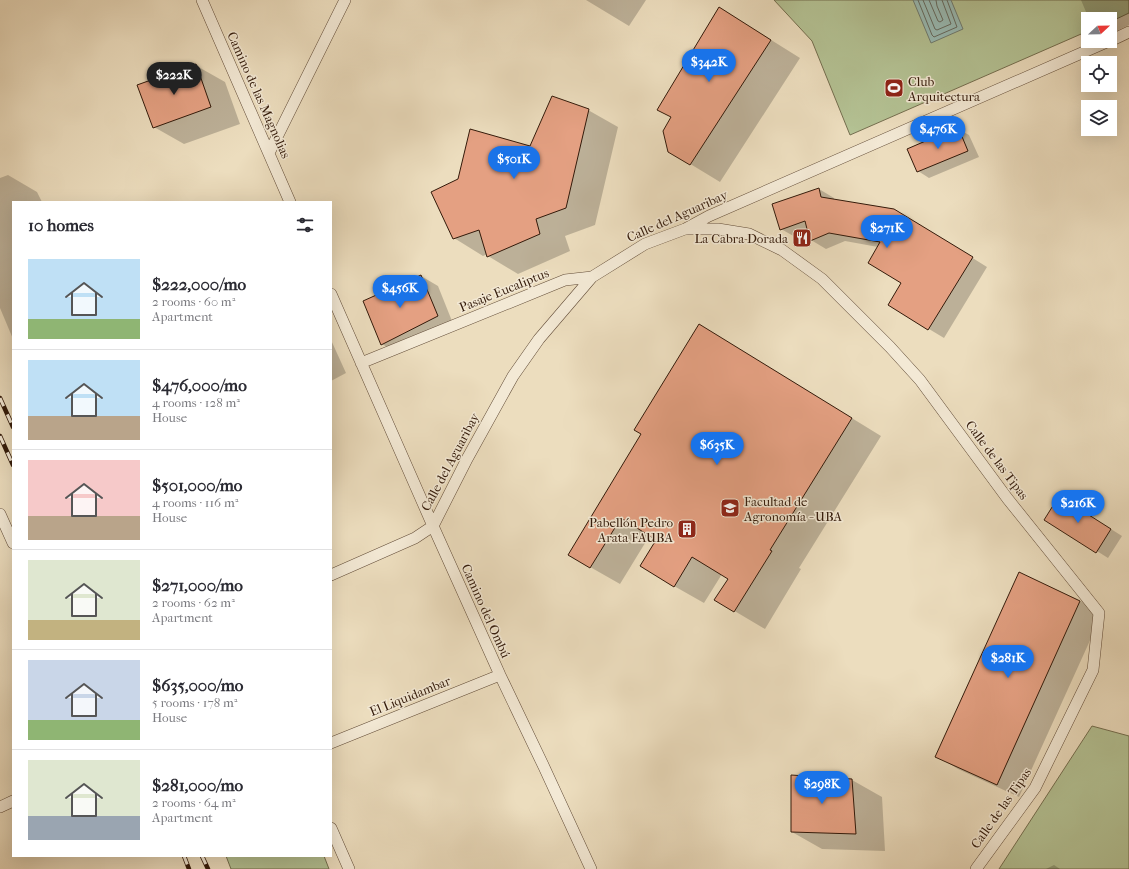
<!DOCTYPE html>
<html lang="en">
<head>
<meta charset="utf-8">
<style>
	body { margin:0; font-family:"IM FELL French Canon",serif; background:#f7f7f7; color:#2b2b33; height:100vh; display:flex; flex-direction:column; font-size:15px; white-space:nowrap }
	* { box-sizing:border-box; margin:0 }
	p { font-size:13px; color:#7c7c81 }
	.icon { flex:none; width:22px; height:22px; fill:none; stroke:currentColor; stroke-width:2; stroke-linecap:round; stroke-linejoin:round }
	.map { position:relative; flex:1; overflow:hidden }
	.details { position:absolute; left:12px; top:201px; width:320px; height:656px; display:flex; flex-direction:column; background:#fff; border-radius:0px; box-shadow:0 4px 16px #0002 }
	.details>* { flex:none }
	.needle { width:26px; rotate:68deg }
	.controls { position:absolute; left:1081px; top:12px; display:grid; gap:8px }
	.controls a { display:grid; place-items:center; width:36px; height:36px; border-radius:0px; background:#fff; box-shadow:0 4px 16px #0002; font-size:20px }
	.price { position:absolute; translate:-50% -34px; padding:0 9px; border-radius:14px; background:#1a73e8; color:#fff; font-size:13px; line-height:26px; filter:drop-shadow(0 1px 2px #0008) }
	.price::after { content:''; position:absolute; left:50%; top:24px; width:12px; height:9px; margin-left:-6px; background:inherit; clip-path:polygon(0 0,100% 0,50% 100%) }
	.price.active { background:#222; color:#fff }
	ul { padding:0; list-style:none }
	li { display:flex; align-items:center; gap:12px; height:100px; padding:0 16px }
	li+li { border-top:1px solid #e1e1e2 }
	li span { display:grid; place-items:center; flex:none; width:112px; height:80px; border-radius:0px; color:#555 }
	li>.icon { margin-inline-start:auto }
	span .icon { width:48px; height:48px; fill:#fffc; stroke-width:1 }
	li b { font-size:17px }
	h2 { display:flex; justify-content:space-between; align-items:center; height:48px; padding:0 16px; font-size:17px }
	.map>svg:first-child { display:block }
</style>
</head>
<body>
<div class="map">
<svg width="1129" height="869" viewBox="0 0 1129 869">
	<rect width="100%" height="100%" fill="#ecddbe"/>
	<filter id="stains"><feTurbulence type="fractalNoise" baseFrequency=".005" numOctaves="4"/><feColorMatrix values="0 0 0 0 .2 0 0 0 0 .09 0 0 0 0 .02 0 0 0 .5 -.17"/></filter>
	<radialGradient id="worn" r=".72"><stop offset=".6" stop-color="#630" stop-opacity="0"/><stop offset="1" stop-color="#630" stop-opacity=".3"/></radialGradient>
	<path fill="#b4c294" stroke="#746e4f" d="M774,0H1129V13L1110,22V19H1088V31L850,135L812,41Z
		M1092,726L1129,736V869H999Z
		M226,856H324L329,869H231Z"/>
	<path fill="#99bbb4" stroke="#707b70" d="M913,0H951L963,29L931,43Z"/>
	<path fill="#0003" d="M586,0H646L629,26Z
		M1081,0H1129V25L1112,33L1110,32V19H1089Z
		M720,8L800,58L720,182L669,151Z
		M195,65L225,82L240,124L184,144L154,127Z
		M588,110L618,127L595,225L565,236L570,251L518,274L488,256V254L483,256L454,238L530,147Z
		M958,129L969,135L979,157L929,178L918,171Z
		M8,175L37,192L42,202H13V339L0,308V178Z
		M819,189L834,198V200L910,219L987,267L944,338L929,329L902,283L878,247L845,241L826,249L811,240L810,234L797,238L781,229Z
		M421,276L438,286L454,326L398,354L382,344Z
		M700,325L881,436L799,568L801,569L765,629L716,600L729,578L722,574L704,603L674,586L658,539L650,535L620,584L569,555L642,434Z
		M331,340L346,373L331,381Z
		M1071,504L1122,536L1108,558L1046,519Z
		M1020,573L1079,600L1102,614L1019,797L958,769L937,756Z
		M852,780L882,797L885,851L822,849L792,832Z
		M1054,865L1060,869H1046Z"/>
	<g fill="none" stroke-linecap="round" stroke-linejoin="round">
		<path stroke="#666a5f" stroke-width="1" d="M918,0L932,35L934,37L957,27L947,0
			M923,0L935,29L937,30L951,24L942,0
			M929,0L938,21L940,22L943,20L937,6L936,0"/>
	</g>
	<path fill="#e4a082" stroke="#331a0a" d="M719,7L771,40L690,165L668,152L663,131L671,117L657,110Z
		M196,64L211,107L153,128L137,85Z
		M552,96L589,109L566,208L536,219L540,234L487,257L479,230L453,239L431,192L458,179L470,129L530,146Z
		M958,127L968,151L917,172L907,149Z
		M819,188L821,197L894,209L973,257L928,330L888,305L901,283L868,263L880,242L829,233L810,241L805,221L780,230L772,204Z
		M421,275L438,316L381,345L363,301Z
		M699,324L852,418L770,550L772,551L734,612L714,600L728,579L692,557L674,587L640,566L656,540L621,518L590,568L568,555L641,434L634,430Z
		M1059,496L1111,529L1096,553L1044,520Z
		M1019,572L1080,601L997,785L935,757Z
		M791,775L852,779L856,834L791,832Z"/>
	<g fill="none" stroke-linecap="round" stroke-linejoin="round">
		<g stroke="#614b37" stroke-width="12">
			<path id="lane" d="M202,0L290,202
				M1110,41L1129,32
				M269,153L345,0
				M688,229H718L749,234L782,250L822,279L890,347L920,380L1007,498L1099,613L1093,670L1035,788L976,869
				M331,294L433,526L500,675L544,767L591,869
				M361,363L565,280L592,277
				M0,514L13,543
				M331,575L415,538L433,526L467,459L513,376L539,339L592,277L645,244L685,229L709,216L1109,41
				M331,743L500,675
				M0,807L13,801
				M331,828L349,869"/>
		</g>
		<use href="#lane" stroke="#f3e9d5" stroke-width="11"/>
		<g stroke="#331a0a" stroke-width="4.5">
			<path id="rail" d="M0,398L13,427
				M0,436L13,465
				M184,856L189,869
				M202,856L208,869"/>
		</g>
		<use href="#rail" stroke="#f3e9d5" stroke-width="3" stroke-dasharray="9" stroke-linecap="butt"/>
	</g>
	<defs>
		<g id="stadium-square" transform="scale(1)"><rect x="-9" y="-9" width="18" height="18" rx="4" fill="#8f2418" stroke="#f3e9d5"/><path d="M0-5a6.5 5 0 1 0 0 10a6.5 5 0 1 0 0-10ZM-3.5-1.8h7v3.6h-7Z" fill="#fff"/></g>
		<g id="restaurant-square" transform="scale(1)"><rect x="-9" y="-9" width="18" height="18" rx="4" fill="#8f2418" stroke="#f3e9d5"/><path d="M-5-6h1v4h1v-4h1v4h1v-4h1v5L-1.5 .5V6h-2V.5L-5-1ZM5-6V6H3V1.5H1.5Q1.5-4 5-6Z" fill="#fff"/></g>
		<g id="university-square" transform="scale(1)"><rect x="-9" y="-9" width="18" height="18" rx="4" fill="#8f2418" stroke="#f3e9d5"/><path d="M0-5L7-2L0 1L-7-2ZM-4 1L0 2.5L4 1V4Q0 6-4 4Z" fill="#fff"/></g>
		<g id="building-square" transform="scale(1)"><rect x="-9" y="-9" width="18" height="18" rx="4" fill="#8f2418" stroke="#f3e9d5"/><path d="M-4-6H4V6H1V3H-1V6H-4ZM-2.5-4.3h1.7v1.8h-1.7ZM.8-4.3h1.7v1.8H.8ZM-2.5-1h1.7V.8h-1.7ZM.8-1h1.7V.8H.8Z" fill="#fff"/></g>
	</defs>
	<g fill-rule="evenodd">
		<use href="#stadium-square" x="894" y="88"/>
		<use href="#restaurant-square" x="802" y="238"/>
		<use href="#university-square" x="730" y="508"/>
		<use href="#building-square" x="687" y="529"/>
	</g>
	<g text-anchor="middle" dominant-baseline="central" stroke-width="3" stroke-linejoin="round" paint-order="stroke">
		<g font-size="13" fill="#331a0a" stroke="#f3e9d5" text-anchor="start">
			<text x="908" y="81">Club<tspan x="908" dy="15">Arquitectura</tspan></text>
			<text x="788" y="238" text-anchor="end">La Cabra Dorada</text>
			<text x="744" y="501">Facultad de<tspan x="744" dy="15">Agronomía - UBA</tspan></text>
			<text x="673" y="522" text-anchor="end">Pabellón Pedro<tspan x="673" dy="15">Arata FAUBA</tspan></text>
		</g>
		<g font-size="13" fill="#331a0a" stroke="#f3e9d5">
			<text transform="translate(259 95) rotate(66)">Camino de las Magnolias</text>
			<text transform="translate(677 216) rotate(-24)">Calle del Aguaribay</text>
			<text transform="translate(504 290) rotate(-22)">Pasaje Eucaliptus</text>
			<text transform="translate(997 460) rotate(53)">Calle de las Tipas</text>
			<text transform="translate(450 462) rotate(-62)">Calle del Aguaribay</text>
			<text transform="translate(486 611) rotate(66)">Camino del Ombú</text>
			<text transform="translate(410 696) rotate(-22)">El Liquidambar</text>
			<text transform="translate(1001 808) rotate(-55)">Calle de las Tipas</text>
		</g>
	</g>
	<rect width="100%" height="100%" filter="url(#stains)"/>
	<rect width="100%" height="100%" fill="url(#worn)"/>
</svg>
<div class="controls">
<a><svg class="needle" viewBox="-14 -14 28 28"><path d="M0-13l5 13h-10z" fill="#e53935"/><path d="M0 13l5-13h-10z" fill="#7c7c81"/></svg></a>
<a><svg class="icon" aria-label="locate" viewBox="0 0 24 24"><circle cx="12" cy="12" r="6"/><path d="M12 2v4M12 18v4M2 12h4M18 12h4"/></svg></a>
<a><svg class="icon" aria-label="layers" viewBox="0 0 24 24"><path d="M12 4l9 5-9 5-9-5zM3 14l9 5 9-5"/></svg></a>
</div>
<b class="price" style="left:709px;top:83px">$342K</b>
<b class="price active" style="left:174px;top:96px">$222K</b>
<b class="price" style="left:938px;top:150px">$476K</b>
<b class="price" style="left:514px;top:180px">$501K</b>
<b class="price" style="left:887px;top:249px">$271K</b>
<b class="price" style="left:400px;top:309px">$456K</b>
<b class="price" style="left:717px;top:466px">$635K</b>
<b class="price" style="left:1078px;top:524px">$216K</b>
<b class="price" style="left:1008px;top:679px">$281K</b>
<b class="price" style="left:822px;top:805px">$298K</b>
<section class="details">
<h2>10 homes<svg class="icon" aria-label="filters" viewBox="0 0 24 24"><path d="M4 7h16M4 17h16"/><circle cx="9" cy="7" r="2"/><circle cx="15" cy="17" r="2"/></svg></h2>
<ul>
<li><span style="background:linear-gradient(#bfe0f5 75%,#8fb573 0)"><svg class="icon" aria-label="home" viewBox="0 0 24 24"><path d="M3 11l9-7 9 7M6 9v11h12V9"/></svg></span><div><b>$222,000/mo</b><p>2 rooms · 60 m²</p><p>Apartment</p></div></li>
<li><span style="background:linear-gradient(#bfe0f5 70%,#b9a48a 0)"><svg class="icon" aria-label="home" viewBox="0 0 24 24"><path d="M3 11l9-7 9 7M6 9v11h12V9"/></svg></span><div><b>$476,000/mo</b><p>4 rooms · 128 m²</p><p>House</p></div></li>
<li><span style="background:linear-gradient(#f6c9c9 70%,#b9a48a 0)"><svg class="icon" aria-label="home" viewBox="0 0 24 24"><path d="M3 11l9-7 9 7M6 9v11h12V9"/></svg></span><div><b>$501,000/mo</b><p>4 rooms · 116 m²</p><p>House</p></div></li>
<li><span style="background:linear-gradient(#dfe7d0 75%,#c2b280 0)"><svg class="icon" aria-label="home" viewBox="0 0 24 24"><path d="M3 11l9-7 9 7M6 9v11h12V9"/></svg></span><div><b>$271,000/mo</b><p>2 rooms · 62 m²</p><p>Apartment</p></div></li>
<li><span style="background:linear-gradient(#c9d6e8 75%,#8fb573 0)"><svg class="icon" aria-label="home" viewBox="0 0 24 24"><path d="M3 11l9-7 9 7M6 9v11h12V9"/></svg></span><div><b>$635,000/mo</b><p>5 rooms · 178 m²</p><p>House</p></div></li>
<li><span style="background:linear-gradient(#dfe7d0 70%,#9aa5b1 0)"><svg class="icon" aria-label="home" viewBox="0 0 24 24"><path d="M3 11l9-7 9 7M6 9v11h12V9"/></svg></span><div><b>$281,000/mo</b><p>2 rooms · 64 m²</p><p>Apartment</p></div></li>
</ul>
</section>
</div>
</body>
</html>
